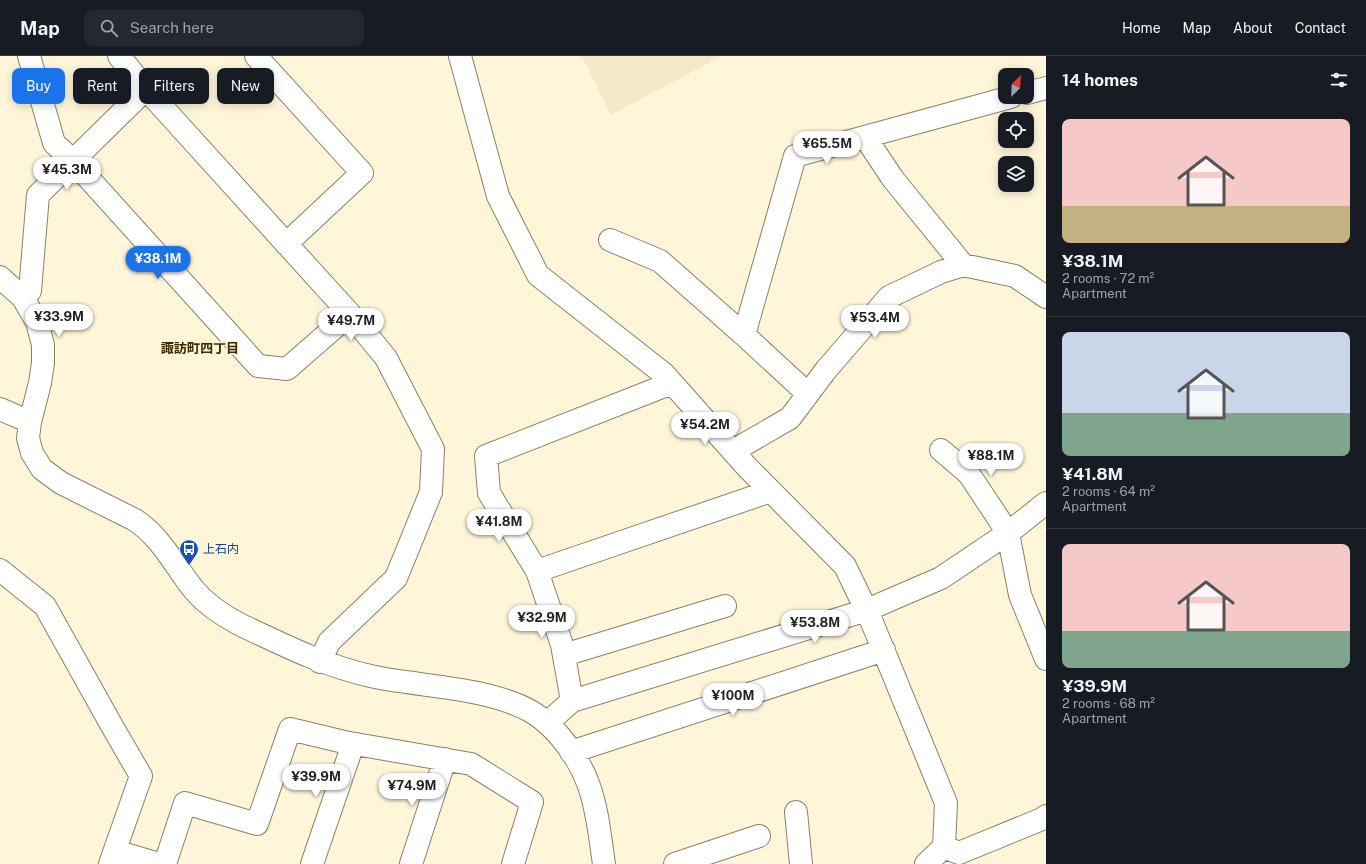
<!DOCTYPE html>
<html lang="en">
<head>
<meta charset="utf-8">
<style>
	body { margin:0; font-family:"Public Sans","Noto Sans JP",sans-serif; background:#242831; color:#f1f3f6; height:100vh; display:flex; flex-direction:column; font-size:15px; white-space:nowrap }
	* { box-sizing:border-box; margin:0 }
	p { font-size:13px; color:#9ea1a6 }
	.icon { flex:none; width:22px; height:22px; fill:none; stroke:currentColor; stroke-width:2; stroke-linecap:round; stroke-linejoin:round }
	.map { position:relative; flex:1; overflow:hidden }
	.side { display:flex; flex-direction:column; background:#171b24; width:320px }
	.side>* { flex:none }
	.guide { position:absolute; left:12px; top:12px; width:380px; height:36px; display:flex; gap:8px }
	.needle { width:26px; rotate:24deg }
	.buttons { position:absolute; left:998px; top:12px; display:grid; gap:8px }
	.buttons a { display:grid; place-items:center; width:36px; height:36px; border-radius:8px; background:#171b24; box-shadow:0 2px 10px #0003; font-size:20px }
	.price { position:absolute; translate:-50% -34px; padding:0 9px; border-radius:14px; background:#fff; color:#222; font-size:13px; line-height:26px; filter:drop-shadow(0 1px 2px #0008) }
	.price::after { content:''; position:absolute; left:50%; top:24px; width:12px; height:9px; margin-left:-6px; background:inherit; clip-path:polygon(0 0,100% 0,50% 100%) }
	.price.current { background:#1a73e8; color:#fff }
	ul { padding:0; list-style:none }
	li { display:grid; align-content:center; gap:8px; height:212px; padding:0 16px }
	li+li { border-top:1px solid #363941 }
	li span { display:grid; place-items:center; height:124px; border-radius:8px; color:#555 }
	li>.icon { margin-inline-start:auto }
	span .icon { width:72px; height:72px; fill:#fffc; stroke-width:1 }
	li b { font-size:17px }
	h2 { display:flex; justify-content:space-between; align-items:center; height:48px; padding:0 16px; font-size:17px }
	.tag { padding:0 14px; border-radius:8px; background:#171b24; box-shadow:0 2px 10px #0003; font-size:14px; line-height:36px }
	.tag.current { background:#1a73e8; color:#fff }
	header { display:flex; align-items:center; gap:24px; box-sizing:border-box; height:56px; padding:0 20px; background:#171b24; border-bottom:1px solid #363941 }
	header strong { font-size:19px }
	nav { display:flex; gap:22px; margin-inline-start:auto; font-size:14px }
	.search { width:280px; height:36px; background:#242831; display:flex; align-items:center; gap:10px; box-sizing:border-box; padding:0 14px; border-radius:8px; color:#9ea1a6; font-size:15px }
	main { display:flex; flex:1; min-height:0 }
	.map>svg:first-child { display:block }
</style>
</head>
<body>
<header>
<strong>Map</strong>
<div class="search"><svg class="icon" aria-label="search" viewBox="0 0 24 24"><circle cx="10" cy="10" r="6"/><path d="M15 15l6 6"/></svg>Search here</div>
<nav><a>Home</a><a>Map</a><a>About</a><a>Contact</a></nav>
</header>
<main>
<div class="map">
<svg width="1046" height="808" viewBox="0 0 1046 808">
	<rect width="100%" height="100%" fill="#fff6da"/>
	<path fill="#f5e9c7" d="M582,0H722L611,59Z"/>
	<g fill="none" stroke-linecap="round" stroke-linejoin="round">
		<g stroke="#898168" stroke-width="24">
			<path id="minor" d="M29,0L54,87L73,105L258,310L287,313L350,258
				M119,0L146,33L350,258L386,302L433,393L431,436L396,522L329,586L320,606
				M256,0L362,117L286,188
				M460,0L498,140L538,219L664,318L746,410L845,510L871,564L946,747L944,791L926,808
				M1027,37L1046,32
				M865,81L893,123L963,209
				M610,184L660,205L744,279L808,338
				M0,221L23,242L37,266L43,289V307L40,327L30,366L28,382L32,397L42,413L61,427L135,464C162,482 174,509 194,534C206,548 222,559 239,568C283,589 327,611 375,621C424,631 488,631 532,656C558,672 579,702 589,730C598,755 600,782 604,808
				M23,242L30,235L38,139L146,33
				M744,279L795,100L1011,41
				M672,327L486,400L489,437L537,515L771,435
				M0,353L30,366
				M941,394L969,418L1008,477L1020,539L1046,603
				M733,395L790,362L826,314L889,241L941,216L963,209L1015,220L1046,241
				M0,514L45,550L112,670L141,720L110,808
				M537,515L562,589L572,645
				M564,599L725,550
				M547,667L572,645L867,554L941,522L1008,477L1046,447
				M571,696L884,594
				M796,756L801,808
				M944,791L959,797L1042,763L1046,760
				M115,795L159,808
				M165,808L185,747L257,768L290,673L344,686L471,708L532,746L513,808
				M312,808L353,688
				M411,808L445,703
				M675,808L759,780"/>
		</g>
		<use href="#minor" stroke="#fff" stroke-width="22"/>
	</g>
	<defs>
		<g id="bus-pin" transform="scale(1)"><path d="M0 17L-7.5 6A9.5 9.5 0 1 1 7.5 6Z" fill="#1a4fb4" stroke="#fff6da"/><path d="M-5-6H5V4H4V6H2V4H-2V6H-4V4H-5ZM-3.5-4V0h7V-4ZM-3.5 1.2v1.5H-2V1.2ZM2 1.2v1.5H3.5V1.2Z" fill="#fff"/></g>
	</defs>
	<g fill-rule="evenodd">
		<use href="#bus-pin" x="189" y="493"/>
	</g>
	<g text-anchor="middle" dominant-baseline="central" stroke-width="3" stroke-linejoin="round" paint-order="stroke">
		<g font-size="12" fill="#164399" stroke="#fff6da" text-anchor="start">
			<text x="203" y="493">上石内</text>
		</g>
		<g font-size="13" font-weight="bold" fill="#3b2700" stroke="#fff6da">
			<text x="200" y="292">諏訪町四丁目</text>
		</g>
	</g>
</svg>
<div class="buttons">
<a><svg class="needle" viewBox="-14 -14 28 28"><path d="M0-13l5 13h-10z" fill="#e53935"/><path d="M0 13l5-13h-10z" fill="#9ea1a6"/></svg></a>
<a><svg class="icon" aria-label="locate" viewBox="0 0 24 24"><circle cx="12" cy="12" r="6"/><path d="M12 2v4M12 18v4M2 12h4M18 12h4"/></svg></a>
<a><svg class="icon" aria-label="layers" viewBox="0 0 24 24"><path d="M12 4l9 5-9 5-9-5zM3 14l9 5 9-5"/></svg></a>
</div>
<b class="price" style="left:827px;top:109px">¥65.5M</b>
<b class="price" style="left:67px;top:135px">¥45.3M</b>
<b class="price current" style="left:158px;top:224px">¥38.1M</b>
<b class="price" style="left:59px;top:282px">¥33.9M</b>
<b class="price" style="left:875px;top:283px">¥53.4M</b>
<b class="price" style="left:351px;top:286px">¥49.7M</b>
<b class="price" style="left:705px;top:390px">¥54.2M</b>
<b class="price" style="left:991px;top:421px">¥88.1M</b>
<b class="price" style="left:499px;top:487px">¥41.8M</b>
<b class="price" style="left:542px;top:583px">¥32.9M</b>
<b class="price" style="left:815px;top:588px">¥53.8M</b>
<b class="price" style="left:733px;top:661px">¥100M</b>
<b class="price" style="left:316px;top:742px">¥39.9M</b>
<b class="price" style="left:412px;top:751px">¥74.9M</b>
<div class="guide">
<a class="tag current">Buy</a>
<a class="tag">Rent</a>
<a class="tag">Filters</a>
<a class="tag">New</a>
</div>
</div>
<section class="side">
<h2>14 homes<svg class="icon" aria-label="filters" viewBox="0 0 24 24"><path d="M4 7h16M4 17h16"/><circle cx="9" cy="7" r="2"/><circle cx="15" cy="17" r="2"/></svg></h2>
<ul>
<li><span style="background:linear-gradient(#f6c9c9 70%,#c2b280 0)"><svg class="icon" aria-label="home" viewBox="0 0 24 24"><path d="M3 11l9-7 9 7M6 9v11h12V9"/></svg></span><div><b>¥38.1M</b><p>2 rooms · 72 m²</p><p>Apartment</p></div></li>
<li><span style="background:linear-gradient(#c9d6e8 65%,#7fa58c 0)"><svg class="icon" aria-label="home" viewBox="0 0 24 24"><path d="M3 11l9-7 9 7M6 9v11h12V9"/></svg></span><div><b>¥41.8M</b><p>2 rooms · 64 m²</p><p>Apartment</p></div></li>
<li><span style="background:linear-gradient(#f6c9c9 70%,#7fa58c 0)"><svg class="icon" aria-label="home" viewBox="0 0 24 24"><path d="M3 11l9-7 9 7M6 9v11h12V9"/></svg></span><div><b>¥39.9M</b><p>2 rooms · 68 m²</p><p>Apartment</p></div></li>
</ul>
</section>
</main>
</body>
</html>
